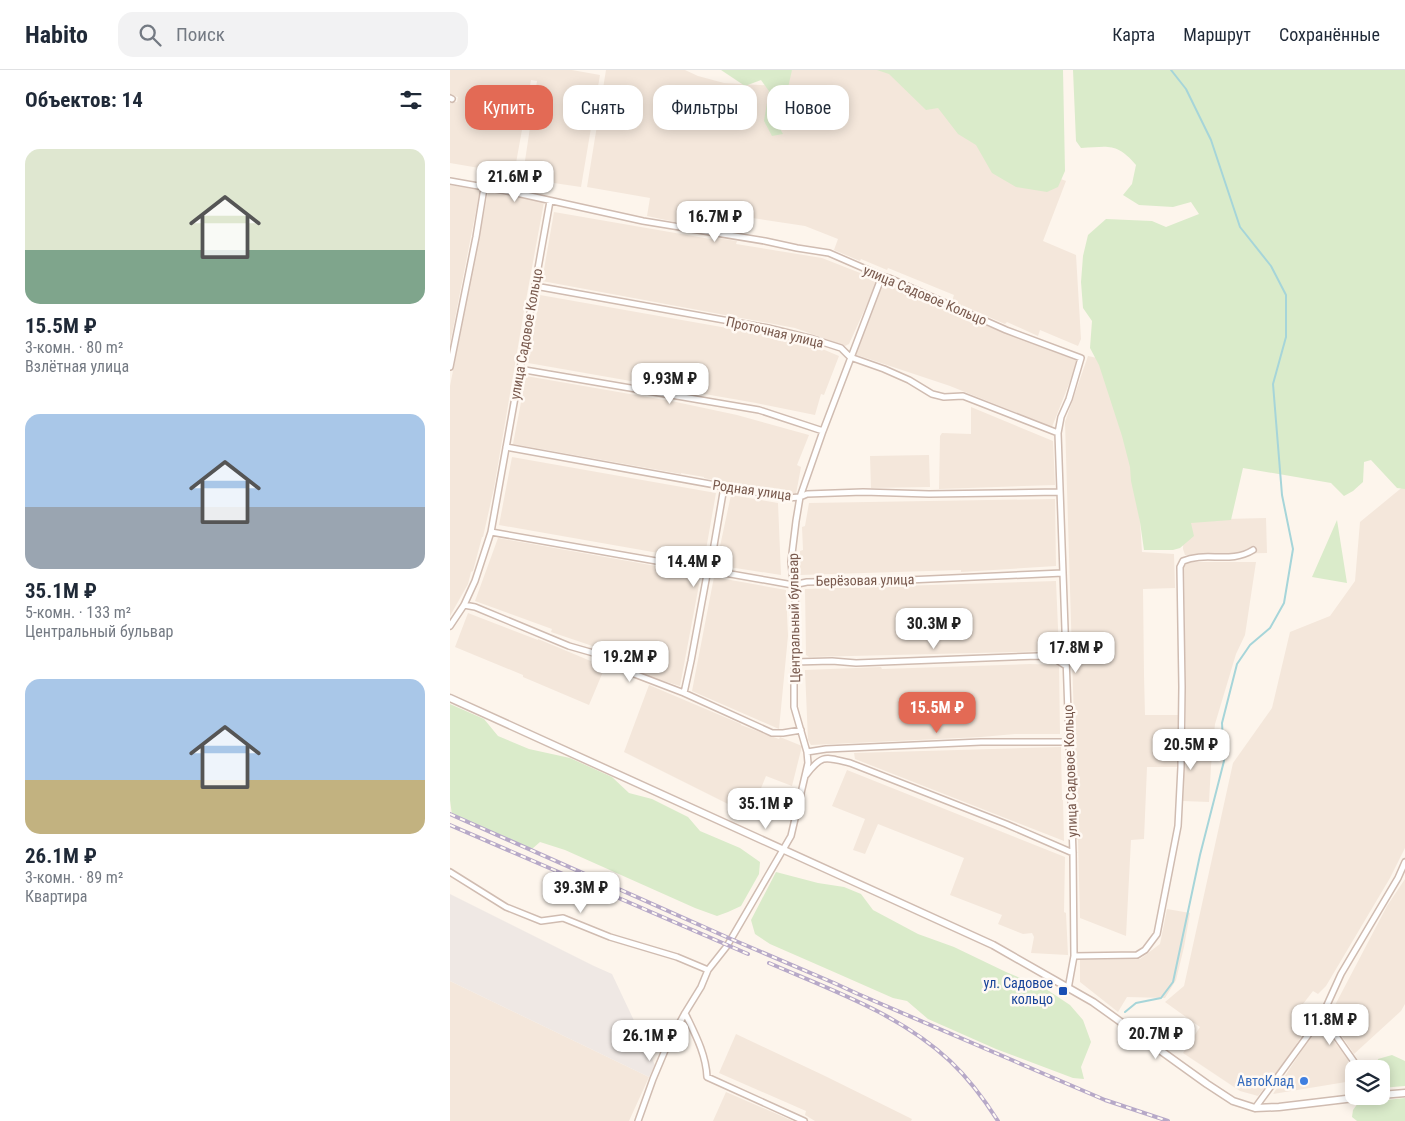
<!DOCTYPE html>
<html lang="ru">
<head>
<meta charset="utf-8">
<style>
	body { margin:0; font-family:"Roboto Condensed",sans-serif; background:#f2f2f3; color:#1f2937; height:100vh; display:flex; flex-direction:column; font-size:19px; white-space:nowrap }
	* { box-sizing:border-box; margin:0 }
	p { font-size:16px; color:#747a83 }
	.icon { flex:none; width:28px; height:28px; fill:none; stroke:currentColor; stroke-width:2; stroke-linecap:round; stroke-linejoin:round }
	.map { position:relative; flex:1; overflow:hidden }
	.drawer { display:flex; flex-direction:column; background:#fff; width:450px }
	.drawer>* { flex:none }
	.hud { position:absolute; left:15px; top:15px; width:475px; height:45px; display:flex; gap:10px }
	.controls { position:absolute; left:895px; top:990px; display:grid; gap:10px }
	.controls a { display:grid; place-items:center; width:45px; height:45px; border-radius:10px; background:#fff; box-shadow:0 2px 12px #0003; font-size:25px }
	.price { position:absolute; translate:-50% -42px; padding:0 11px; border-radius:10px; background:#fff; color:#222; font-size:16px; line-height:32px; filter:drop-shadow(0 1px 2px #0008) }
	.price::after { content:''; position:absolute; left:50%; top:30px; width:15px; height:11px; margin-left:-8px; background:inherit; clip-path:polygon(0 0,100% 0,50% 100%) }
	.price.current { background:#e36a55; color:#fff }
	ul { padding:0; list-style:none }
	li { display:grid; align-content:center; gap:10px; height:265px; padding:0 25px }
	li span { display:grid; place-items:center; height:155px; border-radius:15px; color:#555 }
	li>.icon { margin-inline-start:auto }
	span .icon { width:90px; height:90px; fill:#fffc; stroke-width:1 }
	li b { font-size:21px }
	h2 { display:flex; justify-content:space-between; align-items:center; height:60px; padding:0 25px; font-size:21px }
	.tag { padding:0 18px; border-radius:15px; background:#fff; box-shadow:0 2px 12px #0003; font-size:18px; line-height:45px }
	.tag.current { background:#e36a55; color:#fff }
	header { display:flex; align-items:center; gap:30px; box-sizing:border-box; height:70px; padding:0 25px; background:#fff; border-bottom:1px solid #e0e1e3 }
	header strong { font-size:24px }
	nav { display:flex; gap:28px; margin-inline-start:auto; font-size:18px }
	.search { width:350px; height:45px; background:#f2f2f3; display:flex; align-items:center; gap:12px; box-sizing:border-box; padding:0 18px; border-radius:15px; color:#747a83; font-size:19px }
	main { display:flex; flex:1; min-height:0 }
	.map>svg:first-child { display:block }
</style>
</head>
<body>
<header>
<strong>Habito</strong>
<div class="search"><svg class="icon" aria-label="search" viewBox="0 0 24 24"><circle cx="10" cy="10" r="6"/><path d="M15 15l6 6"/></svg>Поиск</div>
<nav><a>Карта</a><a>Маршрут</a><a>Сохранённые</a></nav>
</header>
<main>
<section class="drawer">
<h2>Объектов: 14<svg class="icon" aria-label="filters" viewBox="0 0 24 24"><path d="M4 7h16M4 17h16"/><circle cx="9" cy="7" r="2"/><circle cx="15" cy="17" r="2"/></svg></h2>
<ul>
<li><span style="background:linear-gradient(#dfe7d0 65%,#7fa58c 0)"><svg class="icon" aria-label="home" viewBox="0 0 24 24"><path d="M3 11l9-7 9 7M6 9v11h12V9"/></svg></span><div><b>15.5M ₽</b><p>3-комн. · 80 m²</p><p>Взлётная улица</p></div></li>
<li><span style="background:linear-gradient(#a9c7e8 60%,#9aa5b1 0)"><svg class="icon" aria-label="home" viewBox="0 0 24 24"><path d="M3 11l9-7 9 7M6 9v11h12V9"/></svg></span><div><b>35.1M ₽</b><p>5-комн. · 133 m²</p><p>Центральный бульвар</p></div></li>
<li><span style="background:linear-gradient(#a9c7e8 65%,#c2b280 0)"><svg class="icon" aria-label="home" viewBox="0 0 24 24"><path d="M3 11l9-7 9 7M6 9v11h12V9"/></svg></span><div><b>26.1M ₽</b><p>3-комн. · 89 m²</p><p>Квартира</p></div></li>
</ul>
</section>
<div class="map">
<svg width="955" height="1051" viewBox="0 0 955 1051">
	<rect width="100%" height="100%" fill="#fdf5ec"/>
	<path fill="#f4e7db" d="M0,0H122L150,5L131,117L90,111L91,107L73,104L87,11L81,10L64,104L0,93V31L7,32L8,27L0,25Z
		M156,0H235L248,6L274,13L330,16L342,0H459L564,91L616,111L593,171L626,185L631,269L628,276L590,260L588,266L557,252L555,254L502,231L504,225L438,198L437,200L411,189L410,191L384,180L388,169L355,156L257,141L256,153L237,149L235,154L197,146L200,128L137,117Z
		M0,115L30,120L0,274Z
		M38,122L94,132L74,241L44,418L33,467H32L23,501L21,502L18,514L0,546V316Z
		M104,142L266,170L267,168L287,171L286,174L372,188L428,210L399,274L395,276L345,258L92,211Z
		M434,209L483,234L482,235L628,291L602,357L500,316L404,284Z
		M90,225L340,269L370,278L389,286L374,325L371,324L365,345L306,333L78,293Z
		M638,286L666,292L690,451L692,482L724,484L725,518L693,519L694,605L695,645H728L727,697H697L694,769L681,770L676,866L630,848L628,770L626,769V719L615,352Z
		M76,306L226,332L287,345L359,365L347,395L351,397L346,424L302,417V420L278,414L277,413L254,408V407L231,403V404L63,374Z
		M521,337L603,371L605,415L489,419L490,366L492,363L521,364Z
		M479,385L480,417L421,418L420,386Z
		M62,387L266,423L254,491L49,455Z
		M955,415V778L940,808L876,916L868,924L863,921L853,934L865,945L840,984L808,1026L790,1021L733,983L750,957L715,932L734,916L783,693L822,638L840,562L880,546L905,511L910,452Z
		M281,425L328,433L331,505L266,495Z
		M605,429L606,496L511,502V500L350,505V481L353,480L352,457L355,456L359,433Z
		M816,448L817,483L735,485L733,479L734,450Z
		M48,468L251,504L230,616L191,604L193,593L101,562L102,559L25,531Z
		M738,492H806L795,565L786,584L765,654L761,696L759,732L733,731L736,654L734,495Z
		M264,507L336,520L338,566L329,659L242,621Z
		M606,511L609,581L359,587L356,585L355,519Z
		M18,543L88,570V569L155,597L139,635L73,607V605L5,577Z
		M580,594L609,595L610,664H565L531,667L361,675L358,670L355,600L431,597L432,599Z
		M199,615L291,654V655L329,669L330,667L352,676L342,716L316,706L300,745L174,682Z
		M611,677L612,730H613L614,771L405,689L404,683Z
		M397,700L615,787L614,842L616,843L618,885L581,883L584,867L582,863L573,864L548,854L552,845L500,825L514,788L428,754L415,784L403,780L415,749L382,736Z
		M955,809V934L951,941L904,984L885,956L883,939L937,836Z
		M717,839L740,843L734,877L726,910L715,928L677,927L668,942L630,912V890L690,889L710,874Z
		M0,911L199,1007L179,1051H0Z
		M870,953L898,989L902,1011L823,1024Z
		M286,964L375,1006L462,1049L461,1051H365L355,1045L356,1041L269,1003Z
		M276,1022L343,1051H263Z"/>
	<path fill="#efe8e4" d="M0,824L144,896L162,904L205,995L199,1007L0,911Z"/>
	<path fill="#daebca" d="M271,0H342L337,22L324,42L328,55L333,64L322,66L314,51L319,21L311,10L295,16Z
		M427,0H613L615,101L608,117L597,122L566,117L542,103L526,75L508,64L488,38L476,40L439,4Z
		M623,0H955V419L947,418L921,390L914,392L913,412L903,421L894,426L881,413L793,398L781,450L741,453L744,466L730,478L723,480H694L690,452L681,411L680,397L672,366L649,295L640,278L642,251L633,238L631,212L633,186L638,165L656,149L702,151L716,157L749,144L741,132L723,137L689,135L673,125L682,114L686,95C666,72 659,77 631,78L626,71Z
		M887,450L897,513L862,507Z
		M0,634L34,649L48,666L79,679L120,688L162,707L179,723L202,729L238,747L250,761L290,778L310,792L309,804L291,836L278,842L267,846L245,838L115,780L90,772L82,779L2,745L0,730Z
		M326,802L368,813L394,817L411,824L423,840L468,864L504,877L556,902L596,919L620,935L633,950L641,972L631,997L634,1009L623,1008L546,979L478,949L457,931L443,928L384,902L320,874L305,864L301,850Z
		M942,985L955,991V1016L931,1018V999H922L926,997L928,989Z
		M955,1028V1051H907L902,1047L903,1040L908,1033Z"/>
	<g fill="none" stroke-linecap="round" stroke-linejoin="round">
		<path stroke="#a6d5d9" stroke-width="2" d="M675,942L686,933L711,928L723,912L750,785L774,691L772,653L787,594L800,575L820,558L834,533L843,479L832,425L823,314L836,267V225L821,196L790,157L761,70L736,19L721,0"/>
		<g stroke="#d0bcb1" stroke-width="8">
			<path id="minor" d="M0,28L2,29
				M0,111L62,122L193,151L315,171L347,178L379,183L432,206L439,208L556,260L631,288L619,329L611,347L608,363L623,783L624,886L618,919
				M85,216L318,258L363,269L391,278L400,287L434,299L459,310L482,324L494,327L513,326L608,363
				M0,297L26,167L34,118
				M69,299L309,340L373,361
				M56,377L337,428L350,427L357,424L413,422L479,424L609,422
				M41,462L343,515L357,512L436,511L613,503
				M14,535L25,537L119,576L147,584L163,591L179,602L234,623L322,663H333L351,660
				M0,556L14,535L25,511L41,462L100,131
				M344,592L382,591L406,593L588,586L605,589L616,596
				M234,623L241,591L258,499L262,487L274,417
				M357,682L376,679L531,672H619
				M356,705C372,684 375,687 400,693L556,754L623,783
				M0,802L56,837L91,851L113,848L160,867L227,887L258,900
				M624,886L687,885L695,880L707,864L728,756L731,697L732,617L730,497L733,491C755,481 781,494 803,480
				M235,943C245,964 256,984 257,1007L354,1051
				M872,946L907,996V999
				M805,1038L872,946L891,904L948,808L955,792
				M188,1051L203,1009L216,978L235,943L251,917L258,900L277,876L341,766L358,693L357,682L344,637V592L347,548L341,492L346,451L350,427L373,361L432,206"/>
		</g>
		<g stroke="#d0bcb1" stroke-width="9">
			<path id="tertiary" d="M0,628L543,875L643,932L757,1014L783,1031L805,1038L829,1037L921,1026
				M931,1025L955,1023"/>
		</g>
		<use href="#minor" stroke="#fff" stroke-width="5"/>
		<use href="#tertiary" stroke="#fff" stroke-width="6"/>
		<g stroke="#b7a9c8" stroke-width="4">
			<path id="rail" d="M0,744L281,869L384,913L408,924L655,1030L718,1051
				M0,755L298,884
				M319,893C381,920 450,944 500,991C519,1009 534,1029 548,1051"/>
		</g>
		<use href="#rail" stroke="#fff9f3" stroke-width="2" stroke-dasharray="5.5" stroke-linecap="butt"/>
	</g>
	<rect fill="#1a4fb4" stroke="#fff9f3" stroke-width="2" x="608" y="916" width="10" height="10" rx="2.5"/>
	<circle fill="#3f7fe0" stroke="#fff9f3" stroke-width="2" cx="854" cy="1011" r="5"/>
	<g text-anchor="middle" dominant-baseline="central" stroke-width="5" stroke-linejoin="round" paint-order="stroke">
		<g font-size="14" fill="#795a4e" stroke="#fff9f3">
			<text transform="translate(475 225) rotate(23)">улица Садовое Кольцо</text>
			<text transform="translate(325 262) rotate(13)">Проточная улица</text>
			<text transform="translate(76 264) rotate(-80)">улица Садовое Кольцо</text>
			<text transform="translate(302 420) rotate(8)">Родная улица</text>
			<text transform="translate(415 510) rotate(-1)">Берёзовая улица</text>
			<text transform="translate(344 548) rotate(-91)">Центральный бульвар</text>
			<text transform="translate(620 701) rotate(-92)">улица Садовое Кольцо</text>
		</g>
		<g font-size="14" fill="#164399" stroke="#fff9f3" text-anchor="end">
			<text x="603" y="913">ул. Садовое<tspan x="603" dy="16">кольцо</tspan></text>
		</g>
		<g font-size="14" fill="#366cbe" stroke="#fff9f3" text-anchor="end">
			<text x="844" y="1011">АвтоКлад</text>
		</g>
	</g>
</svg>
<div class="controls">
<a><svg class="icon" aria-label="layers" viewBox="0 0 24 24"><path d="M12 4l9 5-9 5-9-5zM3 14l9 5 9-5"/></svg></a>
</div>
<b class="price" style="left:65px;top:133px">21.6M ₽</b>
<b class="price" style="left:265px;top:173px">16.7M ₽</b>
<b class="price" style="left:220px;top:335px">9.93M ₽</b>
<b class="price" style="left:244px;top:518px">14.4M ₽</b>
<b class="price" style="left:484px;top:580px">30.3M ₽</b>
<b class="price" style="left:626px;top:604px">17.8M ₽</b>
<b class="price" style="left:180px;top:613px">19.2M ₽</b>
<b class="price current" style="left:487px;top:664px">15.5M ₽</b>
<b class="price" style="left:741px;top:701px">20.5M ₽</b>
<b class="price" style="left:316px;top:760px">35.1M ₽</b>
<b class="price" style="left:131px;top:844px">39.3M ₽</b>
<b class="price" style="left:880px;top:976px">11.8M ₽</b>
<b class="price" style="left:706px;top:990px">20.7M ₽</b>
<b class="price" style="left:200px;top:992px">26.1M ₽</b>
<div class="hud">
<a class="tag current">Купить</a>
<a class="tag">Снять</a>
<a class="tag">Фильтры</a>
<a class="tag">Новое</a>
</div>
</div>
</main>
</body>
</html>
